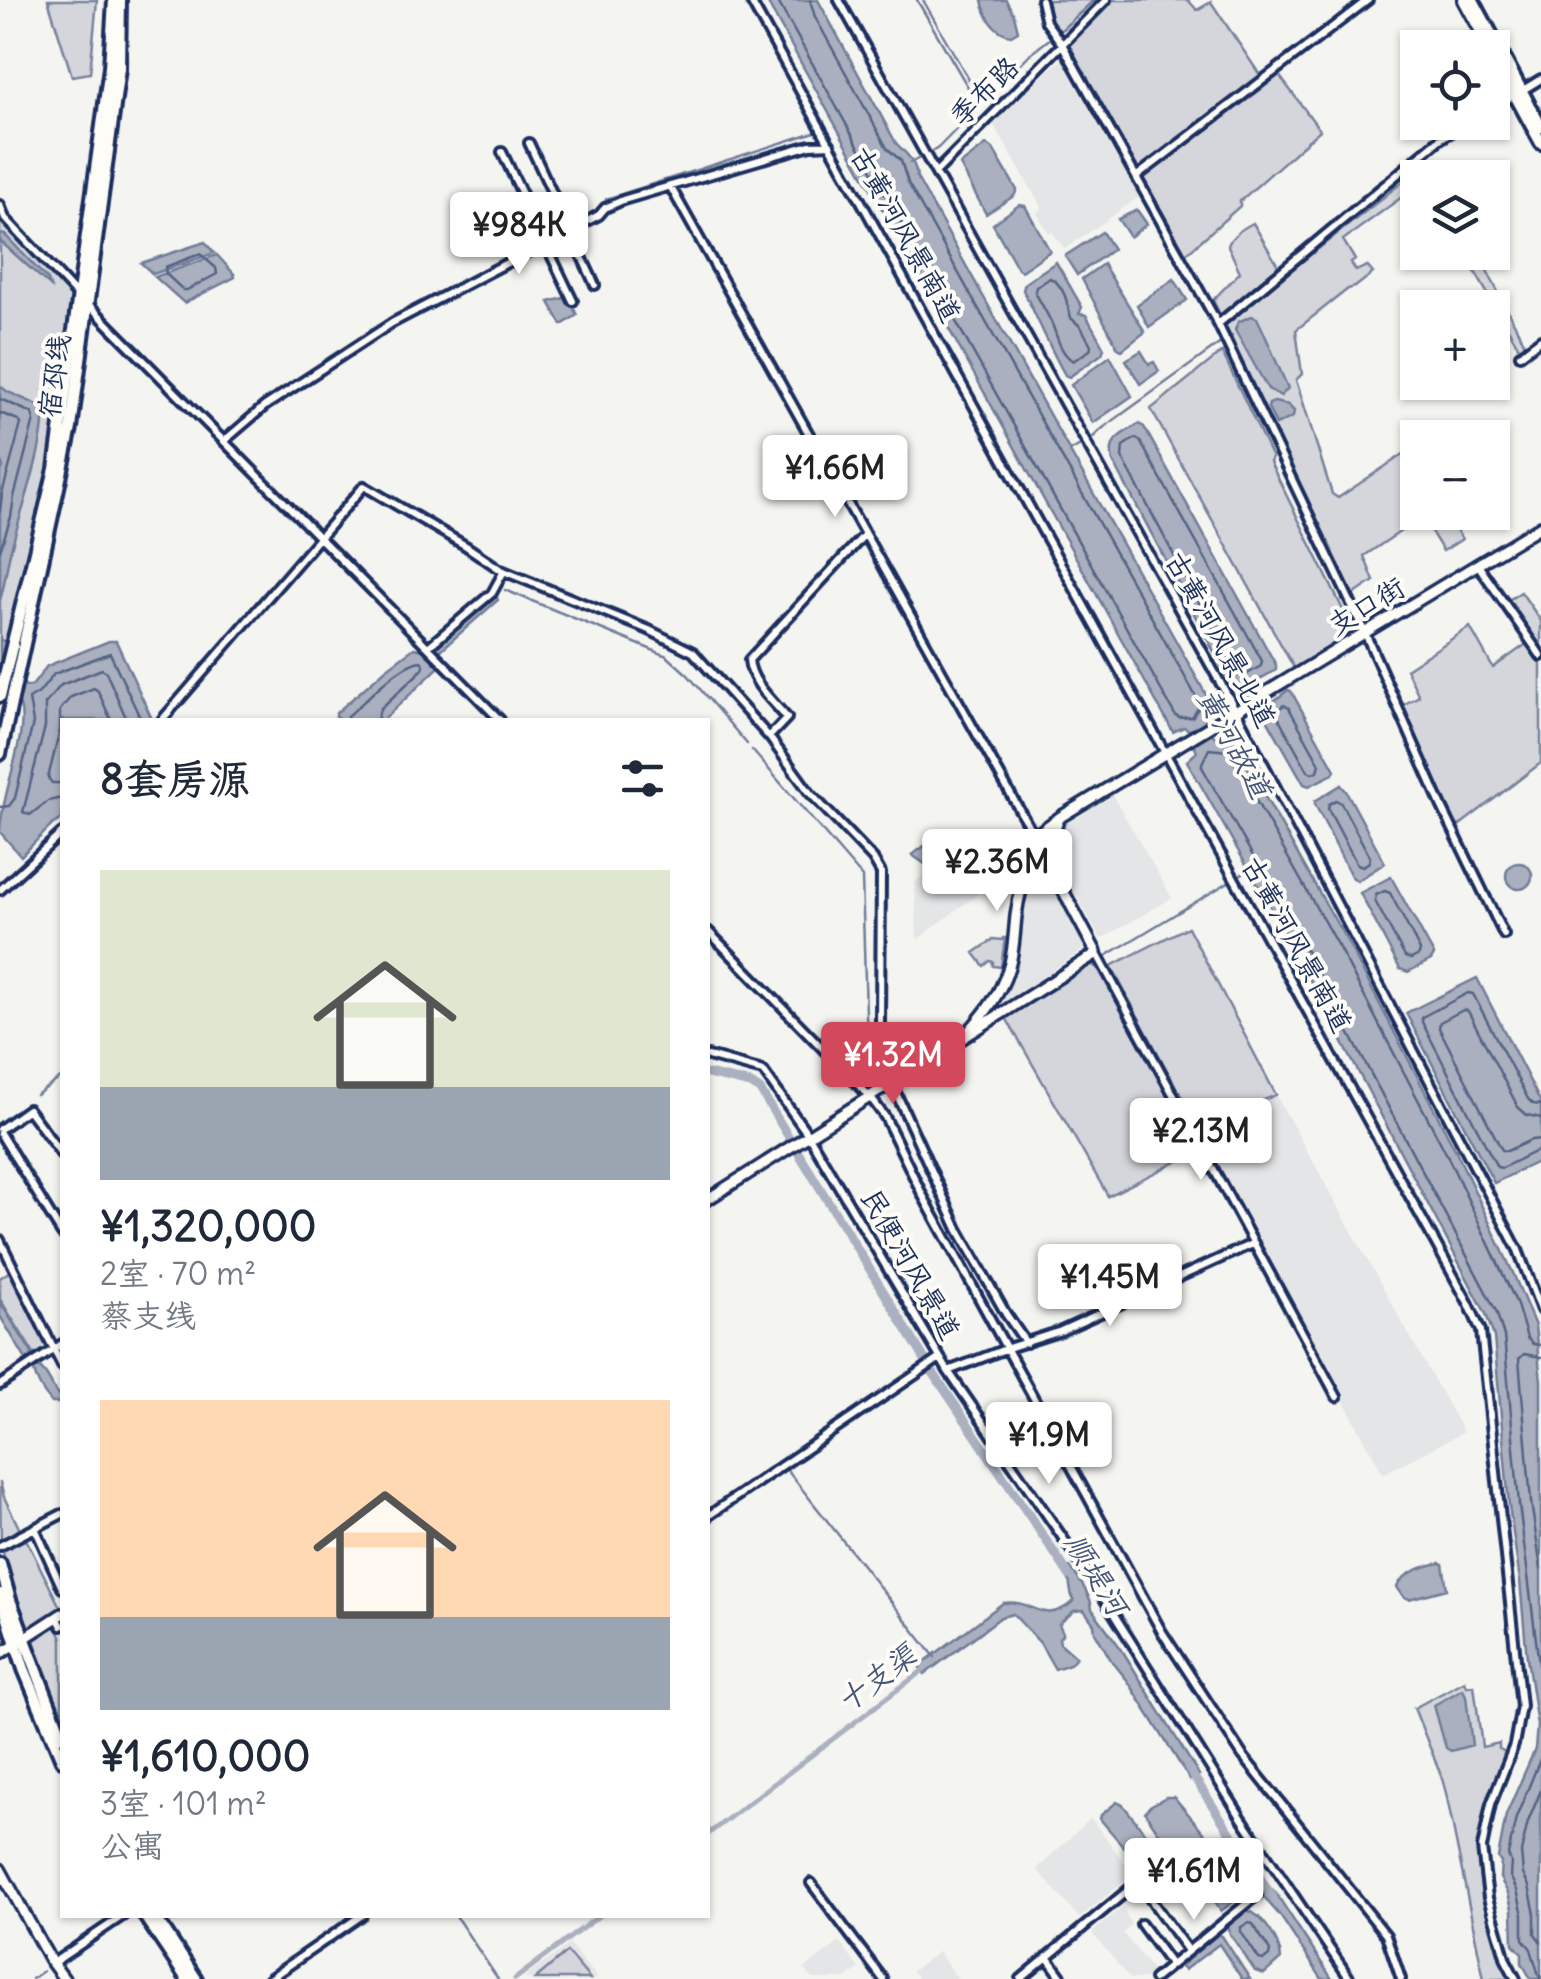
<!DOCTYPE html>
<html lang="zh">
<head>
<meta charset="utf-8">
<style>
	body { margin:0; font-family:Delius,"LXGW WenKai TC",sans-serif; background:#f2f2f3; color:#1f2937; height:100vh; display:flex; flex-direction:column; font-size:38px; white-space:nowrap }
	* { box-sizing:border-box; margin:0 }
	p { font-size:32px; color:#747a83 }
	.icon { flex:none; width:55px; height:55px; fill:none; stroke:currentColor; stroke-width:2; stroke-linecap:round; stroke-linejoin:round }
	.map { position:relative; flex:1; overflow:hidden }
	.sheet { position:absolute; left:60px; top:718px; width:650px; height:1200px; display:flex; flex-direction:column; background:#fff; border-radius:0px; box-shadow:0 2px 8px #0004 }
	.sheet>* { flex:none }
	.tools { position:absolute; left:1400px; top:30px; display:grid; gap:20px }
	.tools a { display:grid; place-items:center; width:110px; height:110px; border-radius:0px; background:#fff; box-shadow:0 2px 8px #0004; font-size:50px }
	.price { position:absolute; translate:-50% -85px; padding:0 22px; border-radius:10px; background:#fff; color:#222; font-size:32px; line-height:65px; filter:drop-shadow(0 2px 5px #0008) }
	.price::after { content:''; position:absolute; left:50%; top:60px; width:30px; height:22px; margin-left:-15px; background:inherit; clip-path:polygon(0 0,100% 0,50% 100%) }
	.price.on { background:#d1495b; color:#fff }
	ul { padding:0; list-style:none }
	li { display:grid; align-content:center; gap:20px; height:530px; padding:0 40px }
	li span { display:grid; place-items:center; height:310px; border-radius:0px; color:#555 }
	li>.icon { margin-inline-start:auto }
	span .icon { width:180px; height:180px; fill:#fffc; stroke-width:1 }
	li b { font-size:42px }
	h2 { display:flex; justify-content:space-between; align-items:center; height:120px; padding:0 40px; font-size:42px }
	.map>svg:first-child { display:block }
</style>
</head>
<body>
<div class="map">
<svg width="1541" height="1979" viewBox="0 0 1541 1979">
	<rect width="100%" height="100%" fill="#f4f4f1"/>
	<filter id="ink" filterUnits="userSpaceOnUse"><feTurbulence type="fractalNoise" baseFrequency=".01" numOctaves="2"/><feDisplacementMap in="SourceGraphic" scale="20" xChannelSelector="R" yChannelSelector="G"/><feConvolveMatrix kernelMatrix="1 2 1 2 8 2 1 2 1" color-interpolation-filters="sRGB"/></filter>
	<g filter="url(#ink)">
		<path fill="#e4e5e6" d="M1062,59L1142,195L1065,249L1052,232L1049,233L1037,213L1042,208L991,120Z
			M1113,796L1172,898L1101,939L1047,845L1065,824Z
			M974,838L992,870L995,868L1000,877L917,940L915,882Z
			M1039,858L1085,945L1080,952L993,1010L1015,977L1026,891Z
			M1276,1095L1463,1432L1383,1474L1198,1128Z
			M1091,1818L1133,1874L1079,1918L1037,1869Z
			M1123,1906L1131,1925L1123,1933L1154,1972L1145,1979H1130L1092,1933Z
			M840,1942L859,1969L845,1979H813L804,1969Z
			M569,1944L598,1979H523Z
			M938,1952L958,1979H918L912,1971Z"/>
		<path fill="#d4d6db" stroke="#78829c" stroke-width="2.5" d="M48,0H97L90,73L72,76Z
			M1046,0H1188L1197,10L1211,2L1266,84L1279,75L1320,130L1240,201V206L1186,254L1074,55L1053,24Z
			M1432,163L1439,177L1418,178L1417,186L1343,240L1355,260L1351,263L1356,271L1367,266L1373,273L1355,287L1348,289L1296,330L1302,374L1296,380L1332,494L1338,498L1417,445L1418,512L1445,513L1462,539L1443,551L1422,517L1364,556L1374,581L1352,596L1213,300L1240,272L1228,246C1231,235 1243,228 1253,223L1284,276L1424,165Z
			M0,214L5,224L74,299L49,463L0,678Z
			M1464,253H1478L1526,346L1521,351Z
			M1222,352L1272,458L1270,462L1354,632L1294,668L1151,409Z
			M1521,592L1541,621V763L1456,828L1403,705L1419,696L1406,669L1470,627L1493,668L1532,640L1507,601Z
			M1188,927L1276,1095L1198,1128L1111,966Z
			M1003,938H1005L1001,967L993,966V962L990,961L984,966L974,953L994,939L1002,940Z
			M1088,965H1093L1102,972L1189,1132L1173,1141L1182,1159L1108,1196L1005,1016Z
			M13,1269L52,1349L37,1359L0,1299V1278Z
			M0,1482L4,1497L21,1532L1,1543Z
			M25,1537L62,1611L28,1632L2,1549Z
			M54,1623L62,1638V1722L32,1643L33,1638Z
			M1465,1681L1467,1686L1474,1685L1482,1747L1499,1743V1749L1508,1753C1501,1769 1490,1786 1486,1803C1472,1867 1494,1920 1513,1979H1484L1446,1793L1441,1775L1414,1708Z
			M567,1952L590,1979H535Z"/>
		<path fill="#aab0bf" stroke="#717c98" stroke-width="2.5" d="M766,0H818L896,143C907,155 916,161 917,178L1214,709L1204,717L1213,735L1220,740L1230,735L1348,943L1456,1151L1513,1273L1535,1326L1541,1381V1979H1531L1522,1963V1953L1513,1944L1512,1909L1508,1893L1500,1878L1501,1863L1498,1858L1506,1815L1535,1749L1537,1725L1527,1658L1520,1581L1509,1505L1494,1337L1486,1314L1284,931L1187,761L1197,752L1189,730L1184,727L1173,732Z
			M982,0H1006L1014,15L1018,31L1011,35C994,33 985,15 982,0Z
			M986,145L993,149L1017,190L1014,196L986,214L960,165Z
			M1019,205L1025,206L1050,251L1021,271L1018,269L993,224Z
			M1137,210L1147,224L1130,237L1118,219Z
			M1102,232L1113,249L1077,275L1065,256Z
			M0,234L5,235L48,280L50,286L0,241Z
			M205,242L214,253L153,274L141,263Z
			M217,255L234,274L235,277L184,303L155,277Z
			M1056,262L1082,307L1079,314L1086,315L1104,348L1102,354L1069,377L1065,375C1049,347 1038,319 1023,290L1025,283Z
			M1103,264L1145,332L1122,350L1118,348L1082,279Z
			M1174,279L1187,300L1149,327L1137,305Z
			M568,297L577,315L562,325L549,302Z
			M1251,316L1257,318C1268,340 1277,365 1288,388L1281,396L1268,389L1235,330L1238,322Z
			M1141,351L1149,364L1154,362L1159,371L1140,384L1126,360Z
			M1110,356L1132,396L1093,423L1071,385Z
			M0,386L8,392L42,407C50,433 17,523 10,553C6,569 5,584 0,600V474L3,467L0,458Z
			M1274,402L1288,405L1294,411L1293,417L1276,425L1268,408L1269,404Z
			M1139,424L1144,427L1276,665V670L1240,690H1236L1227,676L1113,461C1107,439 1122,434 1139,424Z
			M492,595H496L498,600L441,650L439,652L433,647Z
			M0,639C12,645 24,669 23,683L26,687L32,686L47,666L109,641H116L151,717L148,720H62V819L52,825L21,856L0,832C0,798 29,732 20,706C16,696 8,689 0,682Z
			M414,648L423,650L439,664V667L383,720H340L336,716V713L386,669Z
			M1288,690L1291,691L1335,770L1333,774L1309,786L1304,784L1262,710Z
			M1341,785L1346,791L1385,863L1357,881L1351,876L1315,804V801Z
			M937,837L946,849L925,864L912,855Z
			M1506 876a13 13 0 1 1 26 0a13 13 0 1 1-26 0Z
			M1391,877L1434,955L1431,960L1408,972L1400,969L1360,893Z
			M1477,978L1541,1103V1160L1494,1183L1406,1013Z
			M0,1302L32,1353L30,1359L25,1358L0,1316Z
			M36,1366C48,1371 51,1387 60,1398L59,1403H52C43,1393 36,1381 33,1368Z
			M1440,1563L1443,1564L1447,1589L1409,1599L1403,1596L1397,1587C1404,1572 1424,1566 1440,1563Z
			M1070,1567C1078,1579 1091,1594 1092,1609L1122,1650L1199,1775L1190,1780L1128,1681L1111,1660L1095,1632L1094,1624L1084,1610L1074,1611L1059,1624L1063,1633L1059,1638L1060,1643L1076,1657L1070,1664L1055,1669L1040,1643L1013,1614L1001,1617L925,1674L919,1666L1003,1603C1035,1598 1041,1628 1074,1601C1067,1588 1074,1585 1064,1570Z
			M1463,1689L1466,1696L1472,1745L1451,1751L1446,1748L1434,1705Z
			M1166,1797H1174L1205,1834C1200,1843 1187,1849 1176,1851L1159,1833L1145,1812L1150,1806Z
			M1117,1802L1123,1805L1145,1833L1129,1849L1124,1847L1100,1819L1101,1815Z
			M1207,1844C1214,1850 1230,1874 1233,1883C1236,1890 1234,1894 1233,1902L1221,1911L1187,1862L1188,1857Z
			M1270,1888L1277,1895L1332,1979H1322L1281,1917L1262,1895Z
			M1247,1910C1263,1915 1280,1941 1281,1959L1264,1974L1255,1971L1230,1934L1228,1924Z
			M1217,1934L1222,1936L1250,1979H1242L1219,1944L1184,1970L1180,1966Z"/>
		<g fill="none" stroke-linecap="round" stroke-linejoin="round">
			<path stroke="#546385" stroke-width="2.5" d="M777,0L1175,715L1179,718L1192,717L1199,707V702L908,183L901,161L887,148L815,17L810,0
				M200,254L216,268L217,274L187,290H183L166,274L165,267Z
				M1050,278C1064,284 1068,305 1071,318L1081,327L1091,345L1090,350L1073,361C1060,352 1058,339 1052,324C1047,313 1041,303 1035,292L1036,287Z
				M0,399L32,413L34,420L14,497L11,517L0,550
				M0,413L18,420L21,424L2,494L0,511
				M1135,438L1140,441L1262,661L1261,666L1244,676H1239L1235,671L1122,457L1123,446Z
				M1284,705L1289,708L1320,764L1318,771L1312,773L1308,771L1277,715V710Z
				M346,720L348,716C366,700 399,664 421,661L424,665L423,669L380,709L377,720
				M62,783H52L48,778L60,730V710L71,697L94,688L98,691L111,720
				M62,798L48,801L30,815L23,812L45,727V704L61,685L102,669L106,672L127,720
				M1336,800L1341,803L1370,857L1369,862L1363,866L1357,864L1328,809L1329,804Z
				M0,807L9,806L15,798L33,723L29,699L39,693L54,674L110,653L141,720
				M1385,891L1390,893L1420,950L1419,955L1411,959L1405,957L1375,901L1376,895Z
				M1541,1105L1533,1104L1528,1099L1473,994L1468,993L1422,1017V1022L1497,1167L1502,1168L1534,1152L1541,1151
				M1541,1118L1527,1115L1518,1107L1468,1011L1463,1010L1440,1022L1439,1028L1502,1150L1507,1151L1531,1140L1541,1139
				M1541,1345L1533,1344L1527,1338L1516,1302L1447,1155L1339,948L1228,751L1209,749L1202,763V767L1293,926L1496,1311L1504,1336L1519,1504L1541,1680
				M1541,1357L1524,1354L1519,1359L1531,1502L1541,1569
				M1541,1790L1528,1822L1521,1852L1523,1874L1529,1886L1535,1914V1934L1541,1942
				M1248,1923L1253,1924L1270,1951L1269,1956L1264,1960L1259,1959L1241,1932V1927Z
				M1540,1979L1531,1949L1523,1939V1915L1517,1890L1510,1876L1511,1862L1508,1855L1516,1818L1541,1757"/>
			<path stroke="#717c98" stroke-width="2.5" d="M917,0L969,89
				M923,0L972,85
				M1058,33L1094,0
				M930,153L938,148L1029,55L1052,37
				M910,163L922,157
				M606,199L818,131
				M1229,337L1232,336
				M1090,440L1103,428L1222,342
				M1070,451L1082,444
				M505,590L667,656L688,675L747,744
				M752,750L862,877L867,1049
				M1238,876L1250,869
				M1106,956L1232,880
				M36,1095L62,1077
				M787,1470L935,1657
				M708,1511L722,1501
				M455,1915L498,1979
				M32,1979L43,1971"/>
			<path stroke="#aab0bf" stroke-width="5" d="M708,1834L926,1668
				M515,1979L600,1915"/>
			<path stroke="#aab0bf" stroke-width="9" d="M708,1074L751,1084L760,1090L932,1371L1070,1576
				M1188,1768L1273,1898"/>
			<g stroke="#1b2f5e" stroke-width="14">
				<path id="street" d="M750,0L1469,1304L1481,1331L1521,1706L1514,1745L1491,1804L1482,1848L1488,1898L1506,1960L1516,1979
					M839,0L1236,711L1518,1250L1541,1310
					M1041,0L1046,22L1062,44L1218,324L1365,633L1442,807L1504,935
					M1523,90L1541,79
					M1492,108L1515,95
					M529,143L595,285
					M502,152L573,301
					M936,172L1106,0
					M1136,177L1368,0
					M670,186L1034,836
					M0,205L5,218L79,297
					M89,305L500,720
					M1218,324L1440,139L1468,122
					M1520,355L1541,339
					M224,441L265,406L392,323L599,215L605,208L623,200L810,145L830,144
					M1478,565L1541,656
					M428,647L492,593L504,571
					M162,720L364,486L466,546L501,570L649,630L693,652L770,738L810,793L873,859L881,873L880,1023L892,1084L958,1229L1006,1314L1026,1343
					M769,737L787,718C773,701 751,683 749,660L864,535
					M0,890L62,833
					M708,931L871,1098L885,1117L923,1196L1162,1632L1243,1756L1386,1935L1401,1979
					M1096,952L1337,1397
					M708,1056L763,1071L809,1136L948,1371L1098,1589L1241,1817L1350,1979
					M0,1129L28,1109L62,1155
					M0,1133L62,1234
					M0,1240L62,1366
					M948,1371L1008,1348L1061,1331L1254,1243
					M0,1385L62,1344
					M708,1516L940,1358
					M35,1528L62,1588
					M0,1546L62,1514
					M57,1617L62,1626
					M1138,1882L1188,1951
					M811,1883L883,1979
					M1141,1924L1171,1965
					M1047,1957L1063,1979
					M53,1963L124,1915
					M269,1979L362,1915
					M1021,1979L1162,1862
					M1154,1979L1257,1895"/>
			</g>
			<g stroke="#1b2f5e" stroke-width="16">
				<path id="secondary" d="M970,1030C986,1012 1000,994 1008,970C1014,953 1014,934 1016,916C1020,880 1034,851 1057,824
					M708,1199L1094,955L1096,952L1034,836L1062,816L1541,526
					M0,1654L62,1614
					M0,1869L50,1960L64,1979"/>
			</g>
			<g stroke="#1b2f5e" stroke-width="18">
				<path id="primary" d="M1464,0L1490,48
					M1473,0L1541,127
					M1492,53L1541,143
					M0,696L55,469L110,67L114,0
					M0,754L71,428L119,68L120,0
					M0,1564L10,1600L62,1737
					M0,1594L24,1669L62,1760
					M144,1915L187,1979
					M154,1915L196,1979"/>
			</g>
			<use href="#street" stroke="#fdfcf7" stroke-width="6"/>
			<use href="#secondary" stroke="#fdfcf7" stroke-width="9"/>
			<use href="#primary" stroke="#fdfcf7" stroke-width="10"/>
		</g>
	</g>
	<g text-anchor="middle" dominant-baseline="central" stroke-width="8" stroke-linejoin="round" paint-order="stroke">
		<g font-size="28" fill="#1b2f5e" stroke="#fdfcf7">
			<text transform="translate(984 91) rotate(-45)">季布路</text>
			<text transform="translate(906 234) rotate(61)">古黄河风景南道</text>
			<text transform="translate(54 376) rotate(-82)">宿邳线</text>
			<text transform="translate(1366 606) rotate(-31)">支口街</text>
			<text transform="translate(1221 639) rotate(61)">古黄河风景北道</text>
			<text transform="translate(1297 944) rotate(61)">古黄河风景南道</text>
			<text transform="translate(911 1264) rotate(60)">民便河风景道</text>
		</g>
		<g font-size="30" font-style="italic" fill="#46567b" stroke="#fdfcf7">
			<text transform="translate(1235 743) rotate(61)">黄河故道</text>
			<text transform="translate(1097 1574) rotate(58)">顺堤河</text>
			<text transform="translate(876 1678) rotate(-37)">十支渠</text>
		</g>
	</g>
</svg>
<div class="tools">
<a><svg class="icon" aria-label="locate" viewBox="0 0 24 24"><circle cx="12" cy="12" r="6"/><path d="M12 2v4M12 18v4M2 12h4M18 12h4"/></svg></a>
<a><svg class="icon" aria-label="layers" viewBox="0 0 24 24"><path d="M12 4l9 5-9 5-9-5zM3 14l9 5 9-5"/></svg></a>
<a>+</a>
<a>−</a>
</div>
<b class="price" style="left:519px;top:277px">¥984K</b>
<b class="price" style="left:835px;top:520px">¥1.66M</b>
<b class="price" style="left:997px;top:914px">¥2.36M</b>
<b class="price on" style="left:893px;top:1107px">¥1.32M</b>
<b class="price" style="left:1201px;top:1183px">¥2.13M</b>
<b class="price" style="left:1110px;top:1329px">¥1.45M</b>
<b class="price" style="left:1049px;top:1487px">¥1.9M</b>
<b class="price" style="left:1194px;top:1923px">¥1.61M</b>
<section class="sheet">
<h2>8套房源<svg class="icon" aria-label="filters" viewBox="0 0 24 24"><path d="M4 7h16M4 17h16"/><circle cx="9" cy="7" r="2"/><circle cx="15" cy="17" r="2"/></svg></h2>
<ul>
<li><span style="background:linear-gradient(#dfe7d0 70%,#9aa5b1 0)"><svg class="icon" aria-label="home" viewBox="0 0 24 24"><path d="M3 11l9-7 9 7M6 9v11h12V9"/></svg></span><div><b>¥1,320,000</b><p>2室 · 70 m²</p><p>蔡支线</p></div></li>
<li><span style="background:linear-gradient(#ffd9b3 70%,#9aa5b1 0)"><svg class="icon" aria-label="home" viewBox="0 0 24 24"><path d="M3 11l9-7 9 7M6 9v11h12V9"/></svg></span><div><b>¥1,610,000</b><p>3室 · 101 m²</p><p>公寓</p></div></li>
</ul>
</section>
</div>
</body>
</html>
